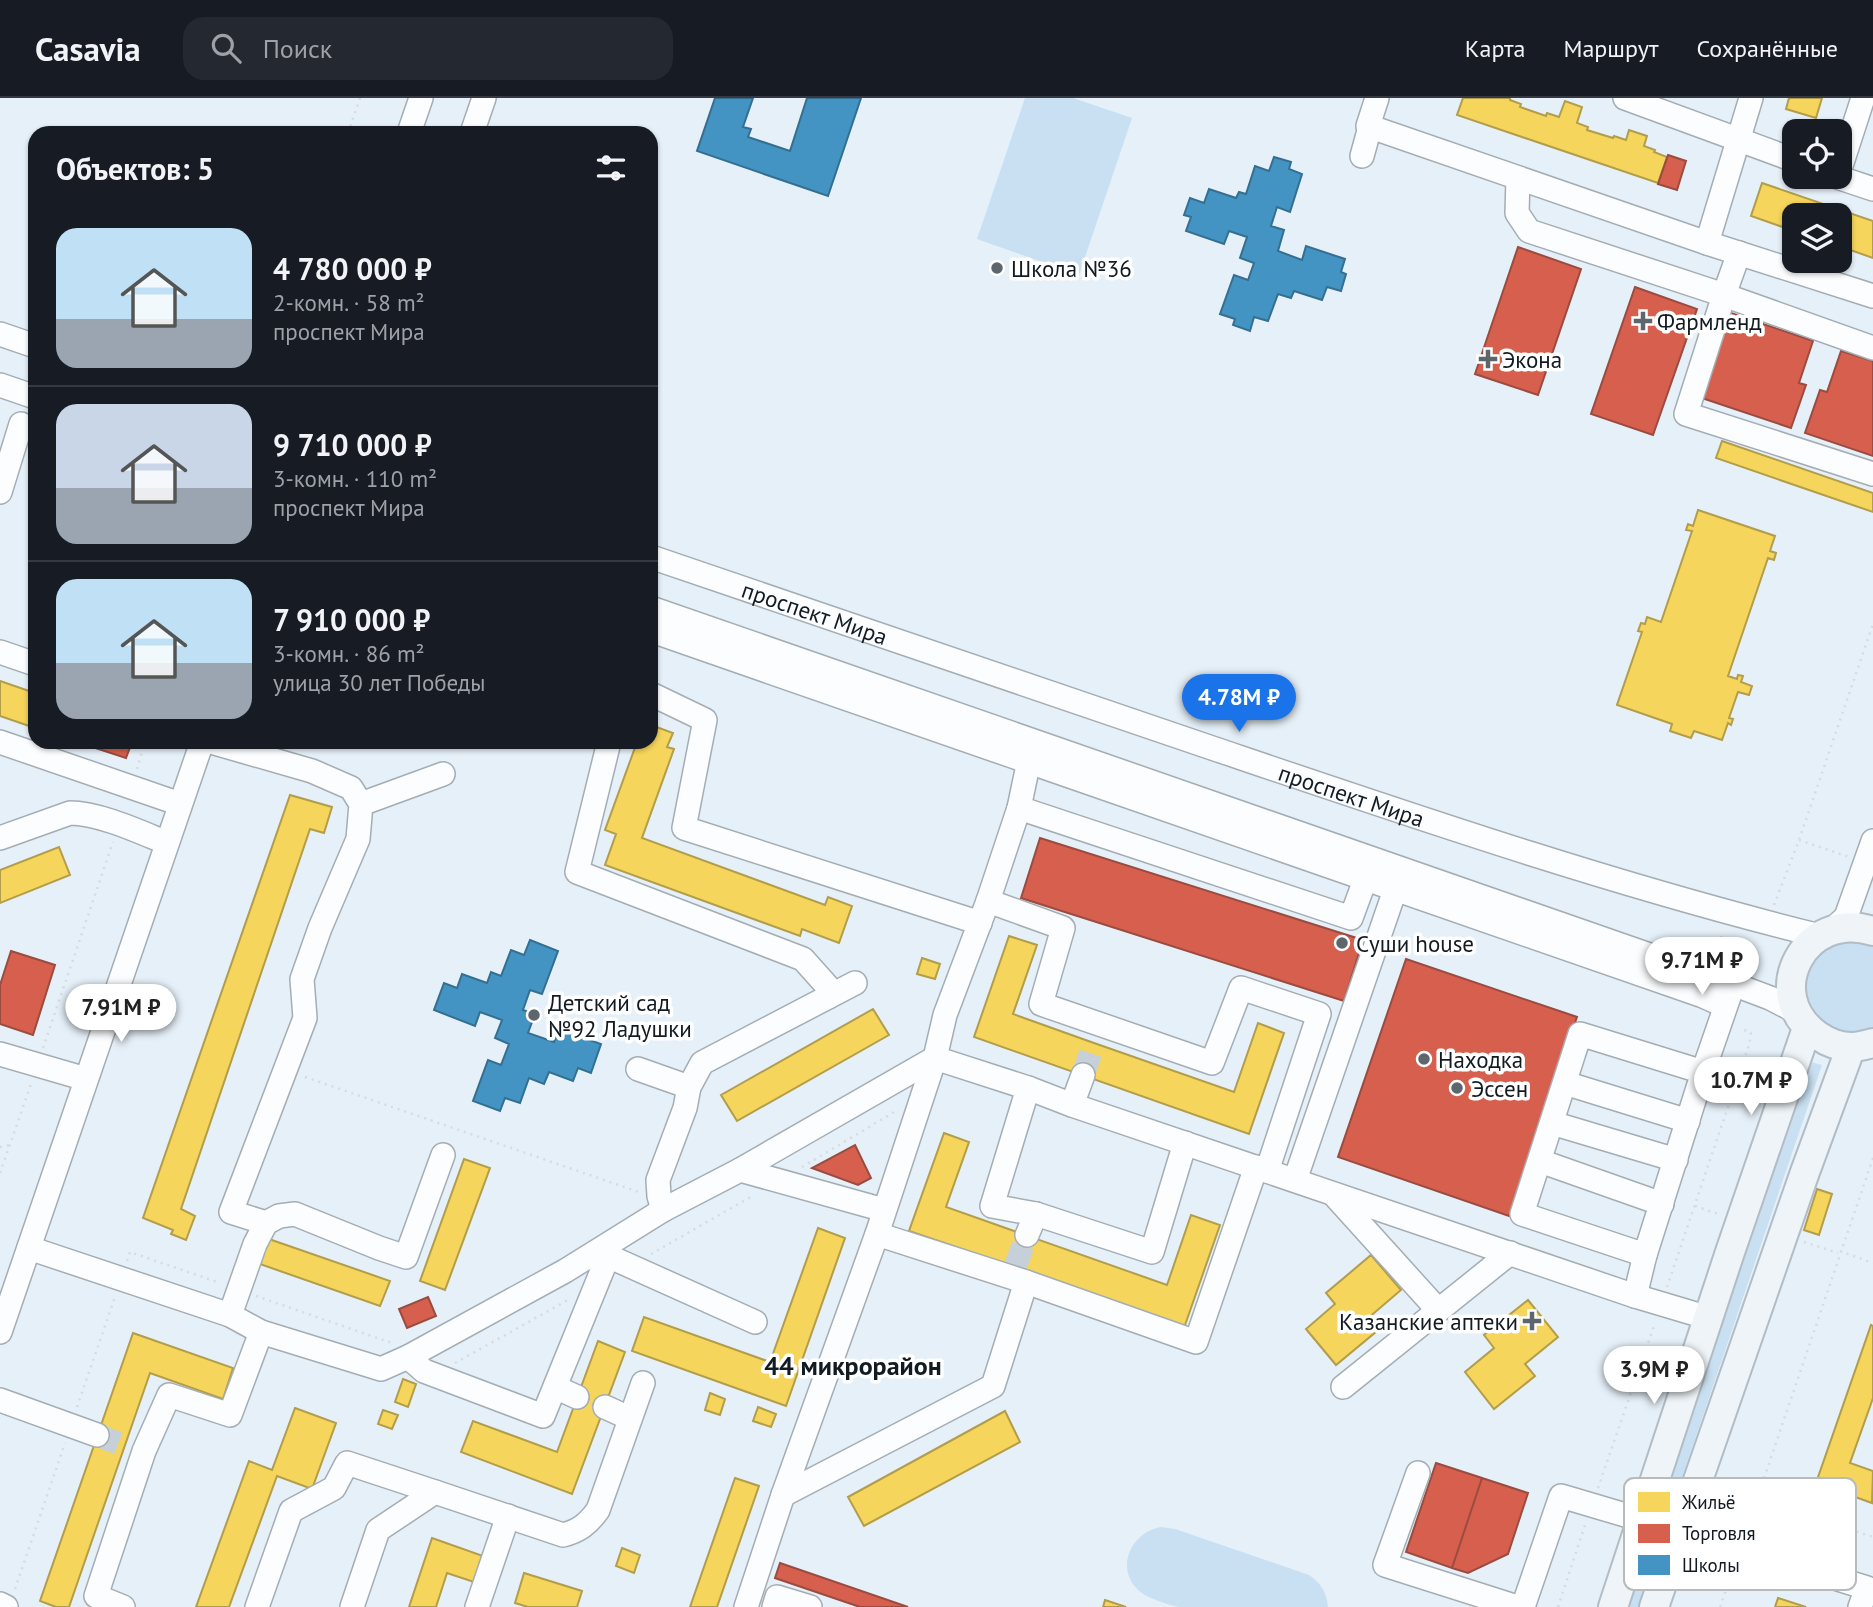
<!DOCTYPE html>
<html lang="ru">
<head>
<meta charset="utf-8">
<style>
	body { margin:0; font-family:"PT Sans",sans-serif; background:#242831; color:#f1f3f6; height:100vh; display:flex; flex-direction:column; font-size:26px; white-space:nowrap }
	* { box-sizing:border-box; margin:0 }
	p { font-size:23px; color:#9ea1a6 }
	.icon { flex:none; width:38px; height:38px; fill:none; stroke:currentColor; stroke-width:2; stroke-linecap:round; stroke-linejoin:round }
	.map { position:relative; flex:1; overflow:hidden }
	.details { position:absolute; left:28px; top:28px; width:630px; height:623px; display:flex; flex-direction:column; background:#171b24; border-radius:21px; box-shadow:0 2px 5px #0004 }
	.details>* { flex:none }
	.tools { position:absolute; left:1782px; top:21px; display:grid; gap:14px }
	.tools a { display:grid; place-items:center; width:70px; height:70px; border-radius:14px; background:#171b24; box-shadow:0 2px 5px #0004; font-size:35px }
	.price { position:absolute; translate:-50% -60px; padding:0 16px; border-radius:24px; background:#fff; color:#222; font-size:23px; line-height:46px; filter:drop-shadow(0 2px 4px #0008) }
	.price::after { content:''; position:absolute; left:50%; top:42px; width:21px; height:16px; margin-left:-10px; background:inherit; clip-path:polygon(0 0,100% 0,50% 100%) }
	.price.active { background:#1a73e8; color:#fff }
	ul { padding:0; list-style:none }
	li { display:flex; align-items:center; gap:21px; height:175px; padding:0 28px }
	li+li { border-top:2px solid #363941 }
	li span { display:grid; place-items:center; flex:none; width:196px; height:140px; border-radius:21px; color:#555 }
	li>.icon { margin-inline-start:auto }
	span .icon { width:84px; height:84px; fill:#fffc; stroke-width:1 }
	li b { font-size:30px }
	h2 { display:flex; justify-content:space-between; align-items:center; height:84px; padding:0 28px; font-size:30px }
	header { display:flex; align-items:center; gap:42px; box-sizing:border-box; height:98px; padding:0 35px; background:#171b24; border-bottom:2px solid #363941 }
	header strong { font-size:33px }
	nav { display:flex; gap:38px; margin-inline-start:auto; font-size:24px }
	.search { width:490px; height:63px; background:#242831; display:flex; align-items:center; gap:18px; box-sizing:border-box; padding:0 24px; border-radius:21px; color:#9ea1a6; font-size:26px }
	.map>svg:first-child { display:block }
</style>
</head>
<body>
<header>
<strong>Casavia</strong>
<div class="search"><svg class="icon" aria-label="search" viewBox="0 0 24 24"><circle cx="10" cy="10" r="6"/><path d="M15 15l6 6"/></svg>Поиск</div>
<nav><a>Карта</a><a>Маршрут</a><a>Сохранённые</a></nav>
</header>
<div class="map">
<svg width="1873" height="1509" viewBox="0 0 1873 1509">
	<rect width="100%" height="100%" fill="#e6f0f8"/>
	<path fill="#c8e0f1" d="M1025,0H1073L1132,20L1079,177L977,141Z
		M1847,843H1862L1873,847V933C1868,934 1862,936 1857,937C1801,940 1783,861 1847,843Z
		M1811,964L1822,967L1638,1509H1625Z
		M1161,1429L1175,1431L1309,1477C1321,1485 1327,1495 1328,1509C1295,1509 1262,1509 1230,1509C1214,1509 1197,1509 1181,1509C1170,1508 1155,1502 1145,1497C1113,1478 1127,1435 1161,1429Z"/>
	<path fill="#f6d55c" stroke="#b29d4a" stroke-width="2" d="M1463,0H1510V2L1521,6L1520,9L1546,18L1547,15L1559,19L1565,3L1582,9L1577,25L1588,29L1587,32L1613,40L1614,38L1626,42L1629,32L1647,38L1644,48L1655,52L1654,54L1667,59L1658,85L1457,17Z
		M1789,0H1822L1816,20L1786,11Z
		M1762,85L1873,123V160L1839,148V117H1794V133L1751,118Z
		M1722,343L1873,395V414L1716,360Z
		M1698,412L1775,438L1770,453L1776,455L1774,462L1768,460L1728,578L1737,581L1738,577L1743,578L1741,584L1752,588L1749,597L1738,594L1729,620L1733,621L1731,627L1728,625L1722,642L1694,633L1691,640L1670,633L1672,626L1617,607L1642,534L1638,533L1641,525L1645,526L1647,519L1661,524L1692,433L1686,432L1688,426L1693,428Z
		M0,583L35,595V630L0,618Z
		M651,627L673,635L667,649L674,651L642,740L825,807L828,799L852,808L839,845L802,831L800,838L605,767L616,736L605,732L637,644H651Z
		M290,697L332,709L324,735L310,731L181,1111L195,1118L186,1142L171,1136L173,1132L143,1120Z
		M59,749L70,777L0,805V772Z
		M1009,838L1037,847L1013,916L1094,945L1234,994L1258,925L1284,935L1249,1036L974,939Z
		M922,860L940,866L935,881L917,876Z
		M873,911L889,937L737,1023L721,997Z
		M944,1035L969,1044L946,1109L1167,1187L1191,1117L1220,1127L1184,1230L1015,1169L909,1133Z
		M464,1061L490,1070L445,1192L420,1183Z
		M1817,1091L1832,1096L1819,1137L1804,1132Z
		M818,1130L845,1140L786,1308L632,1253L644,1219L770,1264Z
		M266,1140L390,1183L380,1208L257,1165Z
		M1371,1157L1401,1192L1367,1221L1377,1233L1336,1267L1306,1231L1335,1206L1326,1195Z
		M1528,1202L1558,1239L1525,1266L1535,1278L1494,1311L1465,1274L1494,1250L1484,1237Z
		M1871,1227L1873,1228V1300L1850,1365L1873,1373L1872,1405L1816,1385Z
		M133,1235L233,1270L223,1301L150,1275L69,1509H56L40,1503Z
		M598,1243L625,1254L572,1396L461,1354L473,1323L557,1354Z
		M403,1281L416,1286L408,1309L395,1304Z
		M710,1295L725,1301L720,1317L705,1312Z
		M758,1309L776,1316L771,1329L753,1323Z
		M295,1310L336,1325L312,1391L277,1378L229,1509H196L249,1363L272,1372Z
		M383,1312L398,1317L392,1331L378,1326Z
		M1005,1313L1020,1344L864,1428L848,1399Z
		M735,1380L759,1388L717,1509H690Z
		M432,1440L486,1459L477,1485L447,1475L436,1509H409Z
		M622,1450L640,1457L634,1475L616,1468Z
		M524,1475L582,1493L577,1509H528L515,1505Z
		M1778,1500L1806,1509H1775Z
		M1105,1502L1126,1509H1103Z"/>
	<path fill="#d6604d" stroke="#9b4b40" stroke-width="2" d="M1668,57L1686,63L1677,92L1658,86Z
		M1518,149L1581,171L1538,297L1475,276Z
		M1635,189L1697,211L1653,337L1591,316Z
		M1728,214L1813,243L1799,285L1806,287L1791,330L1699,299Z
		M1841,253L1873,263V358L1805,335L1820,292L1827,294Z
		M77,644H132L126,660Z
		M1040,740L1363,842L1344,903L1021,800Z
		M11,853L55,867L33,937L0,926V887Z
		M1406,861L1577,919L1509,1118L1338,1059Z
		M855,1047L871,1080L858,1087L812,1070Z
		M428,1199L436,1218L407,1230L399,1211Z
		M1436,1365L1482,1380L1452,1470L1406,1454Z
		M1482,1380L1528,1395L1508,1456L1468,1475L1452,1470Z
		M780,1465L908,1509H860L775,1480Z"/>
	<path fill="#4393c3" stroke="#346f92" stroke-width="2" d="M715,0H753L743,29L751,31L748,39L790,53L807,0H861L828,98L697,53Z
		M1274,59L1291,64L1289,71L1302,76L1290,114L1277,109L1271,128L1284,132L1278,153L1302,162L1306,148L1345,161L1341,174L1346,176L1341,193L1327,189L1322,202L1294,193L1291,200L1278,196L1268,223L1254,219L1250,233L1233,227L1235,221L1220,216L1234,177L1248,182L1254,165L1240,160L1247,139L1229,133L1224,146L1186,133L1191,119L1184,117L1190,100L1204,105L1209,91L1236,100L1239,94L1246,96L1255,68L1269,73Z
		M530,842L558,853L542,896L530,892L523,912L535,916L528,935L554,944L559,931L601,946L591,975L578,970L573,983L549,974L544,986L529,980L520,1005L505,1000L500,1013L473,1003L488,962L501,967L509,946L495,940L502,922L480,914L475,928L434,912L444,885L457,890L462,876L487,885L491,874L501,878L511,852L524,857Z"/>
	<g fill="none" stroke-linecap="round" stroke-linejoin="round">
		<path stroke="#c6d0d8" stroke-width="23" stroke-dasharray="23 11" stroke-linecap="butt" d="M1083,977L1094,945
			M1015,1169L1027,1137
			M97,1337L125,1348"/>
		<g stroke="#a5adb4" stroke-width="26">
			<g id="minor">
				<path d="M1377,0L1368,28L1707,145L1873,198"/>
				<path d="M1625,0L1794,62"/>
				<path d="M409,35L421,0"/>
				<path d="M472,35L484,0"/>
				<path d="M1362,58L1370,29"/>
				<path d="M1839,74L1863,0"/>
				<path d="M1837,79L1873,91"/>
				<path d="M1518,80L1517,115L1529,133L1724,197L1686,316L1873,376"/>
				<path d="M1707,145L1751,0"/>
				<path d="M1739,155L1724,197L1873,250"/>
				<path d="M0,236L35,248"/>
				<path d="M0,287L35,299"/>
				<path d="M0,394L21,326"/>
				<path id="s1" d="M651,459C838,522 1025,586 1212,650C1413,718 1614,787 1820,838"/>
				<path d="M651,510L1733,886L1770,900L1797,914"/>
				<path d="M652,533L1703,898L1725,908"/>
				<path d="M0,554L35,566"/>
				<path d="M651,596L705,622L684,730L980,825"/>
				<path d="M0,644L180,706"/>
				<path d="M211,644L312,673L351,690L361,706L358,741L320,830L302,881L305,920L231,1114L266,1125"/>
				<path d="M609,644L577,774L803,861L828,889V899"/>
				<path d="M361,706L443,676"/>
				<path d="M1019,710L1351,820L1365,782"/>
				<path d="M0,740L70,715C99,715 140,734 167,745"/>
				<path d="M988,803L1063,830L1041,906L1212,965L1241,890L1319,916L1267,1073"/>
				<path d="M1832,832L1846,819L1873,743"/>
				<path d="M0,956L86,981"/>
				<path d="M638,971L689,989"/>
				<path d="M1703,974L1580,936L1522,1116L1645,1157L1703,974L1730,896"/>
				<path d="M1565,985L1688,1023"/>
				<path d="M1028,990L992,1108L1036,1116L1152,1154L1185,1045"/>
				<path d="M1072,1007L1083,977"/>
				<path d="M1552,1025L1676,1062"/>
				<path d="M1540,1063L1662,1106"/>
				<path d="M740,1072L884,1112"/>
				<path d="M1295,1082L1395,792"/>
				<path d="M1335,1098L1438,1212"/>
				<path d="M663,1112L659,1098L658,1082L685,1010L689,989L702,965L855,885"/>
				<path d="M877,1136L1026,1184L1196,1244L1256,1069"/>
				<path d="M1027,1137L1036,1116"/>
				<path d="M29,1150L230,1217L261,1234L381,1271L408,1259L565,1173L663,1112L740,1072L935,960L1028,990L1072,1007L1635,1198L1709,1220"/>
				<path d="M1635,1198L1645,1157"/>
				<path d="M230,1217L255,1146L266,1125L279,1118L295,1116L379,1150L406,1159L443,1057"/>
				<path d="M0,1234L202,644"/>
				<path d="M408,1259L424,1273L543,1318L608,1158L755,1224"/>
				<path d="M555,1289L577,1299"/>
				<path d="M1343,1289L1510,1155"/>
				<path d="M0,1302L97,1337"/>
				<path d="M605,1309L629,1320"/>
				<path d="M1418,1375L1385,1467L1517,1509"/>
				<path d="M783,1397L993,1288L1026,1184"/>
				<path d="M1680,1432L1867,1490L1860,1509"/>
				<path d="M0,1506L6,1509"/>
				<path d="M123,1509L96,1498L144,1353L169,1297L230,1317L261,1234"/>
				<path d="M257,1509L291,1413L334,1390L347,1365L435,1394"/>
				<path d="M352,1509L378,1432L435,1394L563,1437C579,1433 588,1426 598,1412L643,1285"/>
				<path d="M477,1509L508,1418"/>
				<path d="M746,1509L783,1397L877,1136L935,960L945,917L988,803L1019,710L1031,653"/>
				<path d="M774,1509L777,1499L810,1509"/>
				<path d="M1523,1509L1561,1398L1642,1422"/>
			</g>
		</g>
		<g stroke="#b1bcc5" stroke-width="32">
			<path id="major" d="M1873,833C1805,811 1760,896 1817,937C1827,944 1839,949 1852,949C1859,949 1866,947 1873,945
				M1613,1509L1730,1154L1807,930
				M1654,1509L1805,1074L1851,949"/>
		</g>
		<path stroke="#d8dbde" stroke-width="2.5" stroke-dasharray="2 5" stroke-linecap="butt" d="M348,35L360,0
			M137,671L145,644
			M1799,742L1849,759
			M1774,807L1799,742L1873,526
			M1715,860L1723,833
			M43,950L113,744
			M305,979L639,1094
			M0,1049L10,1047
			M802,1069L896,1013
			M0,1075L31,986
			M1695,1108L1721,1117
			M1804,1144L1838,1155
			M1840,1153L1873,1165
			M651,1156L754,1097
			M127,1163L130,1154L220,1185
			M1667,1189L1749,947L1751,935L1740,930
			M256,1198L392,1245
			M455,1265L568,1202
			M77,1309L115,1199
			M1598,1390L1655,1225
			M1757,1400L1873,1439
			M1746,1433L1873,1060
			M15,1491L65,1345
			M1558,1509L1585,1427
			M1720,1509L1734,1469"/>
		<use href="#minor" stroke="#fbfdfe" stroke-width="23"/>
		<use href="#major" stroke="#eef4f8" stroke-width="28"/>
	</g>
	<g fill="#5c666c" stroke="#fff" stroke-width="2.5">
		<circle cx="997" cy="170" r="7"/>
		<path d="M1639.5 212.5h7v7h7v7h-7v7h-7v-7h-7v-7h7z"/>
		<path d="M1484.5 250.5h7v7h7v7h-7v7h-7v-7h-7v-7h7z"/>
		<circle cx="1342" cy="845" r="7"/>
		<circle cx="534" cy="917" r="7"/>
		<circle cx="1424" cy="961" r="7"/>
		<circle cx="1457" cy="990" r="7"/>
		<path d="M1528.5 1212.5h7v7h7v7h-7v7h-7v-7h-7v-7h7z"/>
	</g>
	<g text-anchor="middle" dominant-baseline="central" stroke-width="7" stroke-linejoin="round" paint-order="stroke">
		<g font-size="23" fill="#121b21" stroke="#fff" text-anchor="start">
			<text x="1011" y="170">Школа №36</text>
			<text x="1657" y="223">Фармленд</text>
			<text x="1502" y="261">Экона</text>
			<text x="1356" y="845">Суши house</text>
			<text x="548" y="904">Детский сад<tspan x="548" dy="26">№92 Ладушки</tspan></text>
			<text x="1438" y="961">Находка</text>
			<text x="1471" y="990">Эссен</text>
			<text x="1518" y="1223" text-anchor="end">Казанские аптеки</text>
		</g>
		<g font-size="23" fill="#121b21" stroke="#fff">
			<text stroke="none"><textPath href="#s1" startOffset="173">проспект Мира</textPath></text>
			<text stroke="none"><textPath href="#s1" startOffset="740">проспект Мира</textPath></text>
		</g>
		<g font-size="26" font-weight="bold" fill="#121b21" stroke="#fff">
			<text x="853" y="1267">44 микрорайон</text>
		</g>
	</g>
	<rect x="1624" y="1380" width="232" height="112" rx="10" fill="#fff" stroke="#b8bbbc" stroke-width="2"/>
	<rect x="1638" y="1394" width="32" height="20" fill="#f6d55c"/>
	<rect x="1638" y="1426" width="32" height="19" fill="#d6604d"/>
	<rect x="1638" y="1457" width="32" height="20" fill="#4393c3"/>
	<g font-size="19" fill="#121b21">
		<text x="1682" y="1411">Жильё</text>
		<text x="1682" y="1442">Торговля</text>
		<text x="1682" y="1474">Школы</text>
	</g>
</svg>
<div class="tools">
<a><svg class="icon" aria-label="locate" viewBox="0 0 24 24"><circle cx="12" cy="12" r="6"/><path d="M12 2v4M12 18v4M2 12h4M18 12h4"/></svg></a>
<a><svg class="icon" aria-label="layers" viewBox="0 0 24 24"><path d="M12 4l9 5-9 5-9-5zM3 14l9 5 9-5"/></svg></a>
</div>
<b class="price active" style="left:1239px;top:636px">4.78M ₽</b>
<b class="price" style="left:1702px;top:899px">9.71M ₽</b>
<b class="price" style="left:121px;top:946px">7.91M ₽</b>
<b class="price" style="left:1751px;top:1019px">10.7M ₽</b>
<b class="price" style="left:1654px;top:1308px">3.9M ₽</b>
<section class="details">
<h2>Объектов: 5<svg class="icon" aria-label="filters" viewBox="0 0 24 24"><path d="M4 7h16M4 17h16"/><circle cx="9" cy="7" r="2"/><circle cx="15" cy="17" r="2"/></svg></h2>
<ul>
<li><span style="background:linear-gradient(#bfe0f5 65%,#9aa5b1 0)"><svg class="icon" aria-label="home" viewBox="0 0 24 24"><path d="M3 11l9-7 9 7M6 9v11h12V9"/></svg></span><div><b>4 780 000 ₽</b><p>2-комн. · 58 m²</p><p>проспект Мира</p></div></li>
<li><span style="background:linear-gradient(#c9d6e8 60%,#9aa5b1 0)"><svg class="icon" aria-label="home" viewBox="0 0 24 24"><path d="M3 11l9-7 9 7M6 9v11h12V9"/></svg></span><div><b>9 710 000 ₽</b><p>3-комн. · 110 m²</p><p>проспект Мира</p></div></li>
<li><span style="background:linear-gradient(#bfe0f5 60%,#9aa5b1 0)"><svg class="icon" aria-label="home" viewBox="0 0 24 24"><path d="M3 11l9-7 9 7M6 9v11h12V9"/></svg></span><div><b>7 910 000 ₽</b><p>3-комн. · 86 m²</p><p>улица 30 лет Победы</p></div></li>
</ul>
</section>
</div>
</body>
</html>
